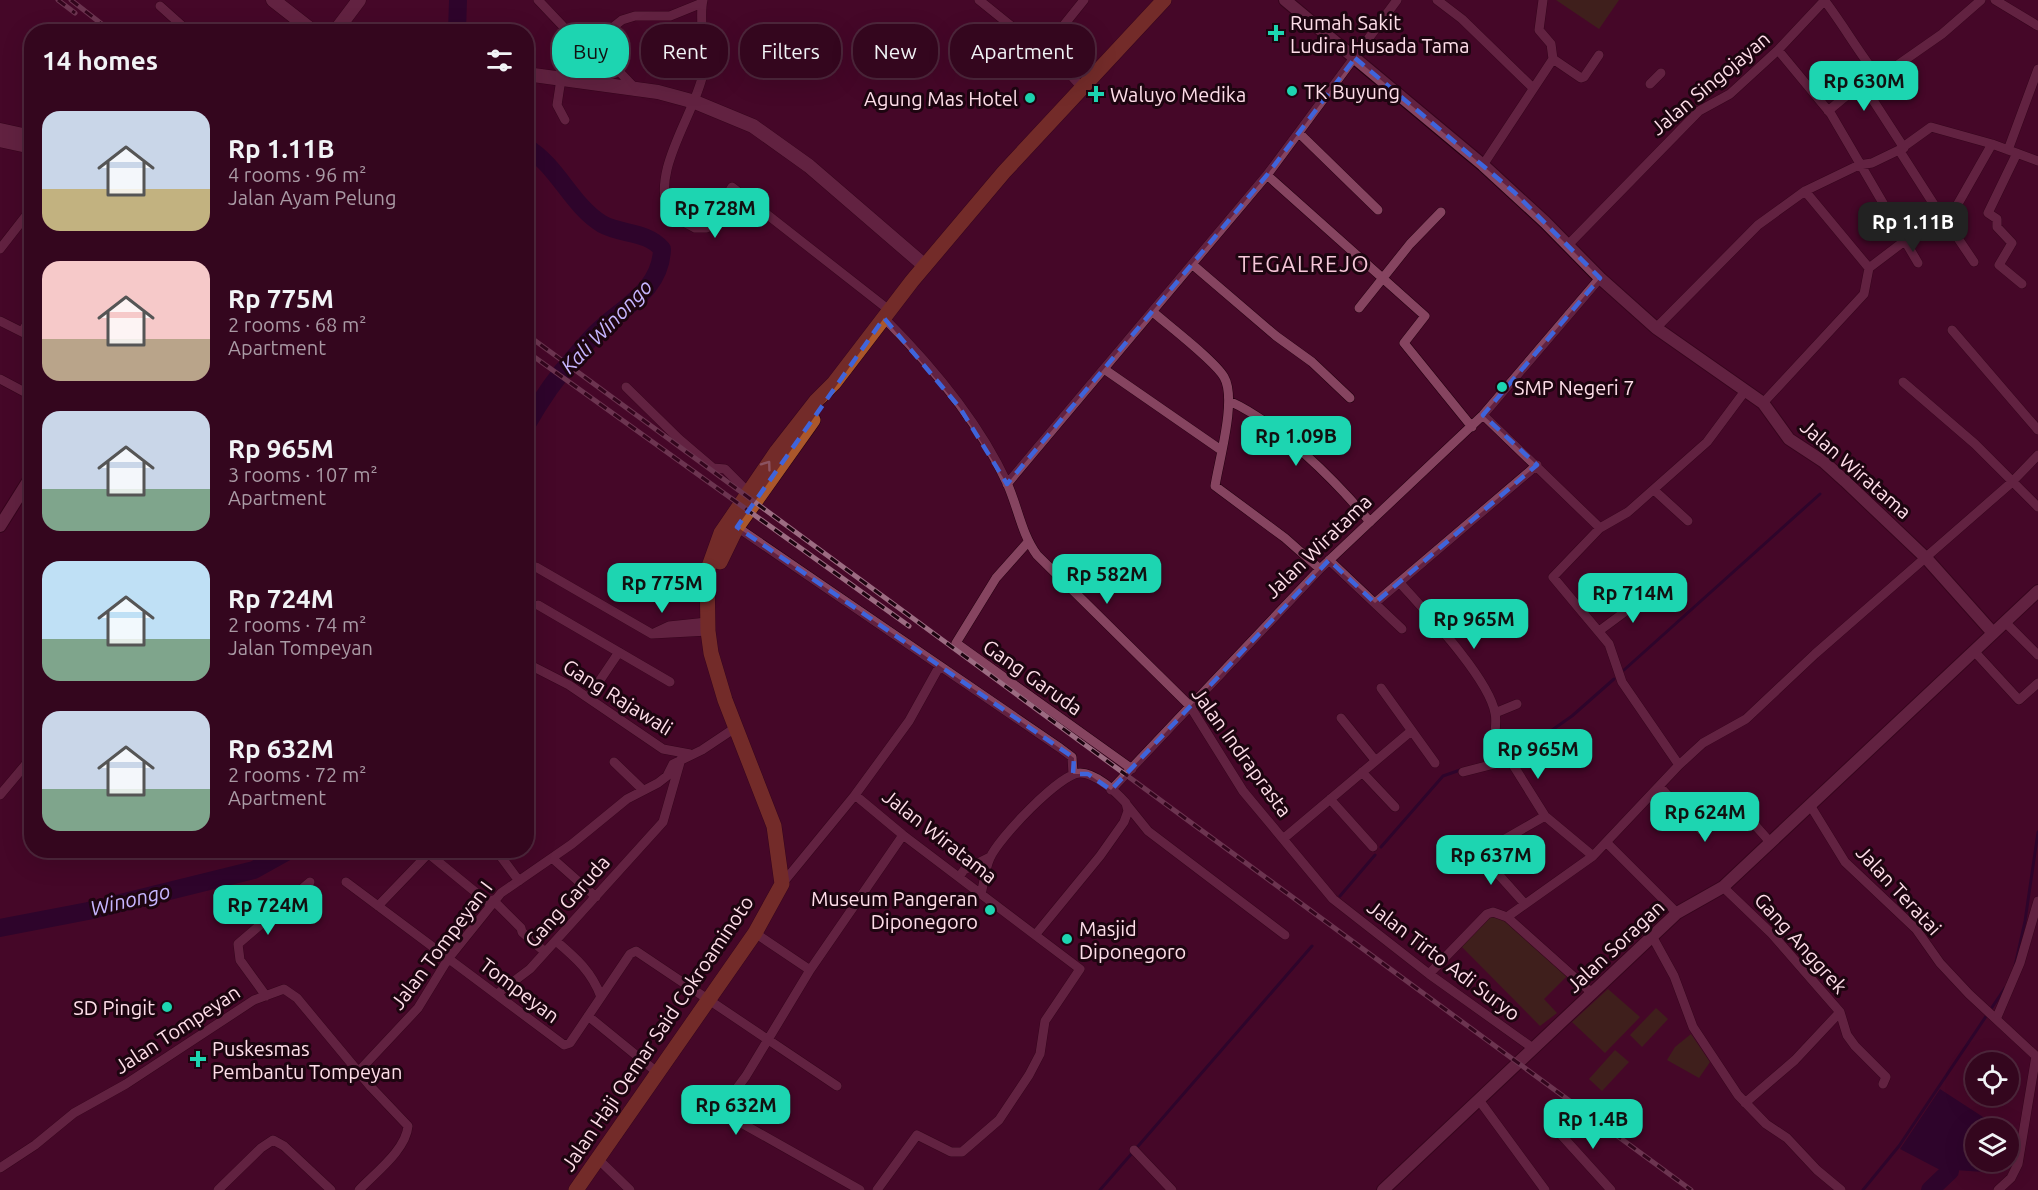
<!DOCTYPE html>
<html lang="en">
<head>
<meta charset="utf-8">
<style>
	body { margin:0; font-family:Ubuntu,sans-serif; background:#3c0f27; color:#f1f3f6; height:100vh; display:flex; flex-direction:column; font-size:22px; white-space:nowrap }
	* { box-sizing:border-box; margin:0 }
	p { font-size:20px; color:#a999a4 }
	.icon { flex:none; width:33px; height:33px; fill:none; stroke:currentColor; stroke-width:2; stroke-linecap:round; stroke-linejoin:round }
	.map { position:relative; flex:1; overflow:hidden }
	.details { position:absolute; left:24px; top:24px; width:510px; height:834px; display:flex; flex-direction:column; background:#34061e; border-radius:24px; box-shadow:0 6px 24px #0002,0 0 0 2px #4e273c }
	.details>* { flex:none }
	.banner { position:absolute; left:552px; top:24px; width:570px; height:54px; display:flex; gap:12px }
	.tools { position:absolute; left:1965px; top:1052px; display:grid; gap:12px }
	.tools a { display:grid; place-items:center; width:54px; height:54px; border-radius:50%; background:#34061e; box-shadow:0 6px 24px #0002,0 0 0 2px #4e273c; font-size:30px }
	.price { position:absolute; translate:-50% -51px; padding:0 14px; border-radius:12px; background:#1dd5b1; color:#111; font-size:20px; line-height:39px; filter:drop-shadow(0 2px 3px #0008) }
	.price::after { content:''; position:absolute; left:50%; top:36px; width:18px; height:14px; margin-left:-9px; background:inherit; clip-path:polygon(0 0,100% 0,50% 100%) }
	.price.current { background:#222; color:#fff }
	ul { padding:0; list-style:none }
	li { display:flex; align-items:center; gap:18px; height:150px; padding:0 18px }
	li span { display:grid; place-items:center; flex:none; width:168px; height:120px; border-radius:18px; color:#555 }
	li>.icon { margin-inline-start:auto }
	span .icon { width:72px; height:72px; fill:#fffc; stroke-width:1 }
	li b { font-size:26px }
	h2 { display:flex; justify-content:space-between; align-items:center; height:72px; padding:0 18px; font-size:26px }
	.chip { padding:0 21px; border-radius:24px; background:#34061e; box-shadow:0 6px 24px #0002,0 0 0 2px #4e273c; font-size:21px; line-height:54px }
	.chip.current { background:#1dd5b1; color:#111 }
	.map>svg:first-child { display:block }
</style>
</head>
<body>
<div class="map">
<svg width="2038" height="1190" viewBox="0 0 2038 1190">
	<rect width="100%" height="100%" fill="#460828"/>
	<path fill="#383c0f" d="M1556,0H1619L1599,29Z
		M827,42L838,52L818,74L807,64Z
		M1491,915L1509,923L1567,976L1544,999L1557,1013L1540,1026L1461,946Z
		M1608,989L1640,1017L1605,1053L1572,1022Z
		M1656,1008L1668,1019L1642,1047L1630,1035Z
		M1691,1034L1710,1062L1699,1078L1667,1060L1675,1047Z
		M1615,1050L1629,1062L1602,1091L1589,1079Z"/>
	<path fill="#13022f" d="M1940,1089L2000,1128H1976V1161H2008L2009,1134L2019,1140L2008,1166L1984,1172L1954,1170L1944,1172L1900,1149Z"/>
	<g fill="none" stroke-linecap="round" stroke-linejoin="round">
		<path stroke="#13022f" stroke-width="3" d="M1624,670L1820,494
			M1489,761L1525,749L1572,716L1614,679
			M1381,847L1443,776L1463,769
			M1340,896L1375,855
			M2015,966L2025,921L2038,832
			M1100,1190L1312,946
			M1863,1190L1899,1146L2005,988"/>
		<path stroke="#13022f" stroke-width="18" d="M457,32L458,0
			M526,147C558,166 571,205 602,224C622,235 647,231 662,249C661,289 625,306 599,330C591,337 584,346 577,354C557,376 541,399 526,426
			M0,928L88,911L254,870L290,850
			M1930,1190L1950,1171"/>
		<g stroke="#240010" stroke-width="10">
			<path id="minor" d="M538,0L575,39L612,64L634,87
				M703,0C698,21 707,51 703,74C694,116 650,171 669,214L695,228H707L732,187L889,310
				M979,0L1068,72L1083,89
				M1437,0L1462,19L1533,88
				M1543,0L1539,30L1551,44L1553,59
				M1995,0L2038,26
				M1825,1C1844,26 1859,53 1879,78
				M160,6L189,32
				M1778,50L1831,114L1918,263
				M1043,51L1084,0
				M559,79L564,66L622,20L635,16H670L702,3
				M561,79L557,105L565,120
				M1650,84L1661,73
				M1828,111L1875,72
				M1299,133L1378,210
				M1904,148L1869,94V88L1879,78L1942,34L1981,0
				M1899,150L1940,214
				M2008,150L2038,69
				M2017,153L1988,213L1997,219V227L2012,243L1999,265L2022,284
				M1483,165L1553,59L1581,78L1584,77L1599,55
				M1267,175L1425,316L1404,343L1472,427
				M1805,191L1859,165L1872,163L1899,150L1931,127L1992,144L2038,161
				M1941,213L1974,262
				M1568,245L1699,111L1730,94L1778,50L1825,0
				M0,249L32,208
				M1193,265L1276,336L1312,362L1350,398
				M1359,308L1410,244L1441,212
				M1153,312C1169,326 1215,361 1224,377C1237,399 1219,460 1215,486L1285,538L1320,569
				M884,318C931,365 979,422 1007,483C1018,507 1021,533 1037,555L1190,706L1243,791L1333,899L1429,974L1534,1049
				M0,321L32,337
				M1656,328L1758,225L1805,191L1869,268
				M1952,330L2038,430
				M22,332L32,316
				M1104,369L1221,450
				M0,379L32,396
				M1903,382L1975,444L2038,507
				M626,387L679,439L713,468L725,469L748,492
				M1229,401C1277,422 1336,481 1370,522
				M1763,403L1864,294L1869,268L1940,214L1955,209L1992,144
				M1483,415L1600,528
				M1007,484L1267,175L1397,0
				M1654,490L1688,521
				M737,527L1060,748L1072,757L1073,774
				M1028,542L996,578L956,643L1132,769
				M1329,560L1402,629
				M536,567L652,634L708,631
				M1400,583C1424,610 1489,678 1495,713C1497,721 1495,732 1494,740L1505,752L1545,816L1593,856
				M1375,603L1537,465
				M538,605L670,682
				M2005,622L2038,655
				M1599,631L1649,594
				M654,633L669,626L707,622
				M1974,651L2019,700L2038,683
				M526,663L569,685L663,749L690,754
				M1381,688L1435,763
				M588,698L619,652
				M1495,713L1517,704
				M1341,718L1375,760
				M614,762L643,790
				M1679,765L1703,743L1746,719L1815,654L2011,483L2038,455
				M1362,772L1395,807
				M1463,772L1510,760
				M1660,787L1701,830L1739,807L1770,842
				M1111,790L1320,569L1483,415L1600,278
				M0,795L32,757
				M855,795L909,721L939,667
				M1330,799L1373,847
				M1127,805L1148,831L1285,935
				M1810,805L1845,862L1916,929L1940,963L1969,994L2038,1058
				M1283,839L1410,732
				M1607,843L1677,913
				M424,850L490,904
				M496,850L519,881
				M552,858L596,897
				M959,877L964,870L990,857
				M346,882L564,1045L570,1043L630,954L636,951L837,1086
				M782,884L855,795L903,835L1080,969L1045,1021L1040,1054L1029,1075L999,1120L962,1152H951L917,1135L877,1190
				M1723,887L1772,934L1840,1012L1847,1035L1855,1046L1886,1077L1883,1084
				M981,894C984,883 985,869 990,858C998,839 1060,773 1080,773C1096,773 1116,792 1126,803L1128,811L1124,822L1100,856L1036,934
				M493,900L521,928L522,932L545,952
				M1525,904L1490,865L1486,854L1493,846L1545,816
				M378,906L428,854
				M1507,917L1593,856L1679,765L1622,682L1609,644L1553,577L1600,528L1628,512L1707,442L1745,391
				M755,933L810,970
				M1652,936L1674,976L1693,1027L1738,1095L1766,1124L1787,1138L1817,1170L1841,1190
				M556,941C576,958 592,972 601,997
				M1429,974L1487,914L1493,912L1507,917L1592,993
				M497,994L530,969L663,822L681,759
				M266,996L240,960L238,944L310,882
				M588,1016L658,1073
				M1997,1017L2020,963L2038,901
				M358,1072L418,1008L448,959L501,893L572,844L627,799L658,783L667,776L673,764L702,750L735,728
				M1479,1100L1545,1190
				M1745,1103L1795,1060L1840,1012
				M1554,1127L1611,1190
				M1134,1150L1172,1190
				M597,1158L630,1190
				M0,1168L35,1145L74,1113L126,1084L254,1000L284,989L297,998L371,1087L408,1126C406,1150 375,1173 359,1190
				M218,1190L261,1148L273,1140L284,1146L331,1190
				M860,1190L720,1111L746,1076L810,970L903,835
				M1998,1190L2011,1178L2018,1164L2036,1056"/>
		</g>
		<g stroke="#240010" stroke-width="14">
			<path id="tertiary" d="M1285,0L1483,165L1545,222L1600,278L1656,328L1763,403L1789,439L1824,462L1845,481L1927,559L1993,633
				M0,526L32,475
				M1383,1190L1677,913L1723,887L2038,591"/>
		</g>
		<g stroke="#240010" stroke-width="15">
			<path id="secondary" d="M273,0L314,32
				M335,32L359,0
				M526,74L658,92L695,102L753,126L809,166L925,266
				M0,130L32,137
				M0,140L32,147"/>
		</g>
		<g stroke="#240010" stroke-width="16">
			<path id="primary" d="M335,32L336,31
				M720,562L737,527L813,420
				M576,1190L755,933L782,884L774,826L725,700L711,653L708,631L707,572L721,533L777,451L816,401L834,383L912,281L1004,172L1164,0"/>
		</g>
		<use href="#minor" stroke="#864460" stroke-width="9"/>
		<use href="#tertiary" stroke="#864460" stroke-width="12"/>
		<use href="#secondary" stroke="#864460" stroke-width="14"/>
		<use href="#primary" stroke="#ab572b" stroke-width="15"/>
		<g stroke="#9c6c82" stroke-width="5">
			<path id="rail" d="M58,0L75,13
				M71,0L112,32
				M526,334L1691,1190
				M526,351L909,626"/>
		</g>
		<use href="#rail" stroke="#1d0510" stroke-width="3" stroke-dasharray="9" stroke-linecap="butt"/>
	</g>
	<defs><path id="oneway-chevron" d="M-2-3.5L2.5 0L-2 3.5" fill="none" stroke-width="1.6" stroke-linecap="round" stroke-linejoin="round" transform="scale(1.5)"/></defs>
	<use stroke="#e1afa6" href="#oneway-chevron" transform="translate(767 465) rotate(-54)"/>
	<path d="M0 0H2038V1190H0ZM1355,58L1514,192L1600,278L1483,415L1537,465L1375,603L1329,560L1111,790L1088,774H1073L1074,758L737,527L884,318L960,408L1007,484L1267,175Z" fill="#460828" fill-opacity=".55" fill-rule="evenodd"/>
	<path fill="none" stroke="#3f64db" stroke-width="4.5" stroke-dasharray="12 8" stroke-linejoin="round" d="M1355,58L1514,192L1600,278L1483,415L1537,465L1375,603L1329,560L1111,790L1088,774H1073L1074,758L737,527L884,318L960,408L1007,484L1267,175Z"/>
	<g fill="#1dd5b1" stroke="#1d0510" stroke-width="2">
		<path d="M1273 24h6v6h6v6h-6v6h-6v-6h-6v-6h6z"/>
		<circle cx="1292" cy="91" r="6"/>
		<path d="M1093 85h6v6h6v6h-6v6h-6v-6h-6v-6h6z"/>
		<circle cx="1030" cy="98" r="6"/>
		<circle cx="1502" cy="387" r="6"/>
		<circle cx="990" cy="910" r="6"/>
		<circle cx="1067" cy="939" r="6"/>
		<circle cx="167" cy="1007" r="6"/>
		<path d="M195 1050h6v6h6v6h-6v6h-6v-6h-6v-6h6z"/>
	</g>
	<g text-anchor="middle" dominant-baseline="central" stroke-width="6" stroke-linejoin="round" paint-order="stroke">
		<g font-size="20" fill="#fedee9" stroke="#1d0510" text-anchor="start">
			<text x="1290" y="22">Rumah Sakit<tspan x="1290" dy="23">Ludira Husada Tama</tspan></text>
			<text x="1304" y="91">TK Buyung</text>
			<text x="1110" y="94">Waluyo Medika</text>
			<text x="1018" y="98" text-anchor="end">Agung Mas Hotel</text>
			<text x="1514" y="387">SMP Negeri 7</text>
			<text x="978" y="898" text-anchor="end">Museum Pangeran<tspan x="978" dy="23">Diponegoro</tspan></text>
			<text x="1079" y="928">Masjid<tspan x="1079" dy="23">Diponegoro</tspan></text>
			<text x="155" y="1007" text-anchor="end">SD Pingit</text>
			<text x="212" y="1048">Puskesmas<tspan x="212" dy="23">Pembantu Tompeyan</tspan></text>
		</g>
		<g font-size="20" fill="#fedee9" stroke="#1d0510">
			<text transform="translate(1710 83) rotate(-40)">Jalan Singojayan</text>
			<text transform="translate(1856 469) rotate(41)">Jalan Wiratama</text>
			<text transform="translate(1318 546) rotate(-44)">Jalan Wiratama</text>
			<text transform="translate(1033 677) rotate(35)">Gang Garuda</text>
			<text transform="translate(618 697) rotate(32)">Gang Rajawali</text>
			<text transform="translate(1242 752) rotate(54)">Jalan Indraprasta</text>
			<text transform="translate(940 836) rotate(38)">Jalan Wiratama</text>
			<text transform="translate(1899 890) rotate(47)">Jalan Teratai</text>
			<text transform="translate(567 901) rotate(-48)">Gang Garuda</text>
			<text transform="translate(1801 943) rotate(48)">Gang Anggrek</text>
			<text transform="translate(441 945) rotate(-53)">Jalan Tompeyan I</text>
			<text transform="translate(1615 946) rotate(-43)">Jalan Soragan</text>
			<text transform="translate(1444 960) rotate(37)">Jalan Tirto Adi Suryo</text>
			<text transform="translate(520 990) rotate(37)">Tompeyan</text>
			<text transform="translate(177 1029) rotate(-33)">Jalan Tompeyan</text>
			<text transform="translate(657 1033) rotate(-56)">Jalan Haji Oemar Said Cokroaminoto</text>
		</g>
		<g font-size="21" font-style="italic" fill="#c6b5fe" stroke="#1d0510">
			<text transform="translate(606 326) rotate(-46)">Kali Winongo</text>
			<text transform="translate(130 899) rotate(-13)">Winongo</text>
		</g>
		<g font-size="22" letter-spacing="1.5" fill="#f7c8da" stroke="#1d0510">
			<text x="1304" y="263">TEGALREJO</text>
		</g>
	</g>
</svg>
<div class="tools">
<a><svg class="icon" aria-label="locate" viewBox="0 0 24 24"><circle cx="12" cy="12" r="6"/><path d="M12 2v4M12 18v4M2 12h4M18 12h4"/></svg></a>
<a><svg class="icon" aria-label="layers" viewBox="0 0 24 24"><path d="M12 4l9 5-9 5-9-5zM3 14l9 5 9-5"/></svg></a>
</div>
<b class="price" style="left:1864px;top:112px">Rp 630M</b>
<b class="price" style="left:715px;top:239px">Rp 728M</b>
<b class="price current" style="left:1913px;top:253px">Rp 1.11B</b>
<b class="price" style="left:1296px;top:467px">Rp 1.09B</b>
<b class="price" style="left:1107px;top:605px">Rp 582M</b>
<b class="price" style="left:662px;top:614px">Rp 775M</b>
<b class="price" style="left:1633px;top:624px">Rp 714M</b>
<b class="price" style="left:1474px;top:650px">Rp 965M</b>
<b class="price" style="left:1538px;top:780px">Rp 965M</b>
<b class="price" style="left:1705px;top:843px">Rp 624M</b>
<b class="price" style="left:1491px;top:886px">Rp 637M</b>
<b class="price" style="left:268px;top:936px">Rp 724M</b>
<b class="price" style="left:736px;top:1136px">Rp 632M</b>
<b class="price" style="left:1593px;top:1150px">Rp 1.4B</b>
<div class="banner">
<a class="chip current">Buy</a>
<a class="chip">Rent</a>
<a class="chip">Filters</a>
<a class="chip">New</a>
<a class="chip">Apartment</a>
</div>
<section class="details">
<h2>14 homes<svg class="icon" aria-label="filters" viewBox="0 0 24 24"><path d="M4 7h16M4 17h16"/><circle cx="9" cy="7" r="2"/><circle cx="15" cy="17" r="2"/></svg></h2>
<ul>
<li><span style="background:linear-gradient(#c9d6e8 65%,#c2b280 0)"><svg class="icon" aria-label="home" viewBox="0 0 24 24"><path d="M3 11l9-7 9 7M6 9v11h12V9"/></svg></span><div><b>Rp 1.11B</b><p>4 rooms · 96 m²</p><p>Jalan Ayam Pelung</p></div></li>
<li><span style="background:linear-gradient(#f6c9c9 65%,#b9a48a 0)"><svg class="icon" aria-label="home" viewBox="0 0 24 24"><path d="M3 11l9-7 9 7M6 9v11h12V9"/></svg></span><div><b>Rp 775M</b><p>2 rooms · 68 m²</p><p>Apartment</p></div></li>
<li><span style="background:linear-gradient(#c9d6e8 65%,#7fa58c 0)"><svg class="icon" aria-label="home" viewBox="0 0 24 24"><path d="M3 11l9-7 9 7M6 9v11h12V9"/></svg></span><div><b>Rp 965M</b><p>3 rooms · 107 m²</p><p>Apartment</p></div></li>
<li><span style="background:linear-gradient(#bfe0f5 65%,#7fa58c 0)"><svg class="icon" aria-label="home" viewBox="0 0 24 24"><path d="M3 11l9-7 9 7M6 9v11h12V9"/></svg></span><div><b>Rp 724M</b><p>2 rooms · 74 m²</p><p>Jalan Tompeyan</p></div></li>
<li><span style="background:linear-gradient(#c9d6e8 65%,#7fa58c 0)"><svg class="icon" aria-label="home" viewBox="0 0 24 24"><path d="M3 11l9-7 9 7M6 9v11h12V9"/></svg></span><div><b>Rp 632M</b><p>2 rooms · 72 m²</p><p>Apartment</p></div></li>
</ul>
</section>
</div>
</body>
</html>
